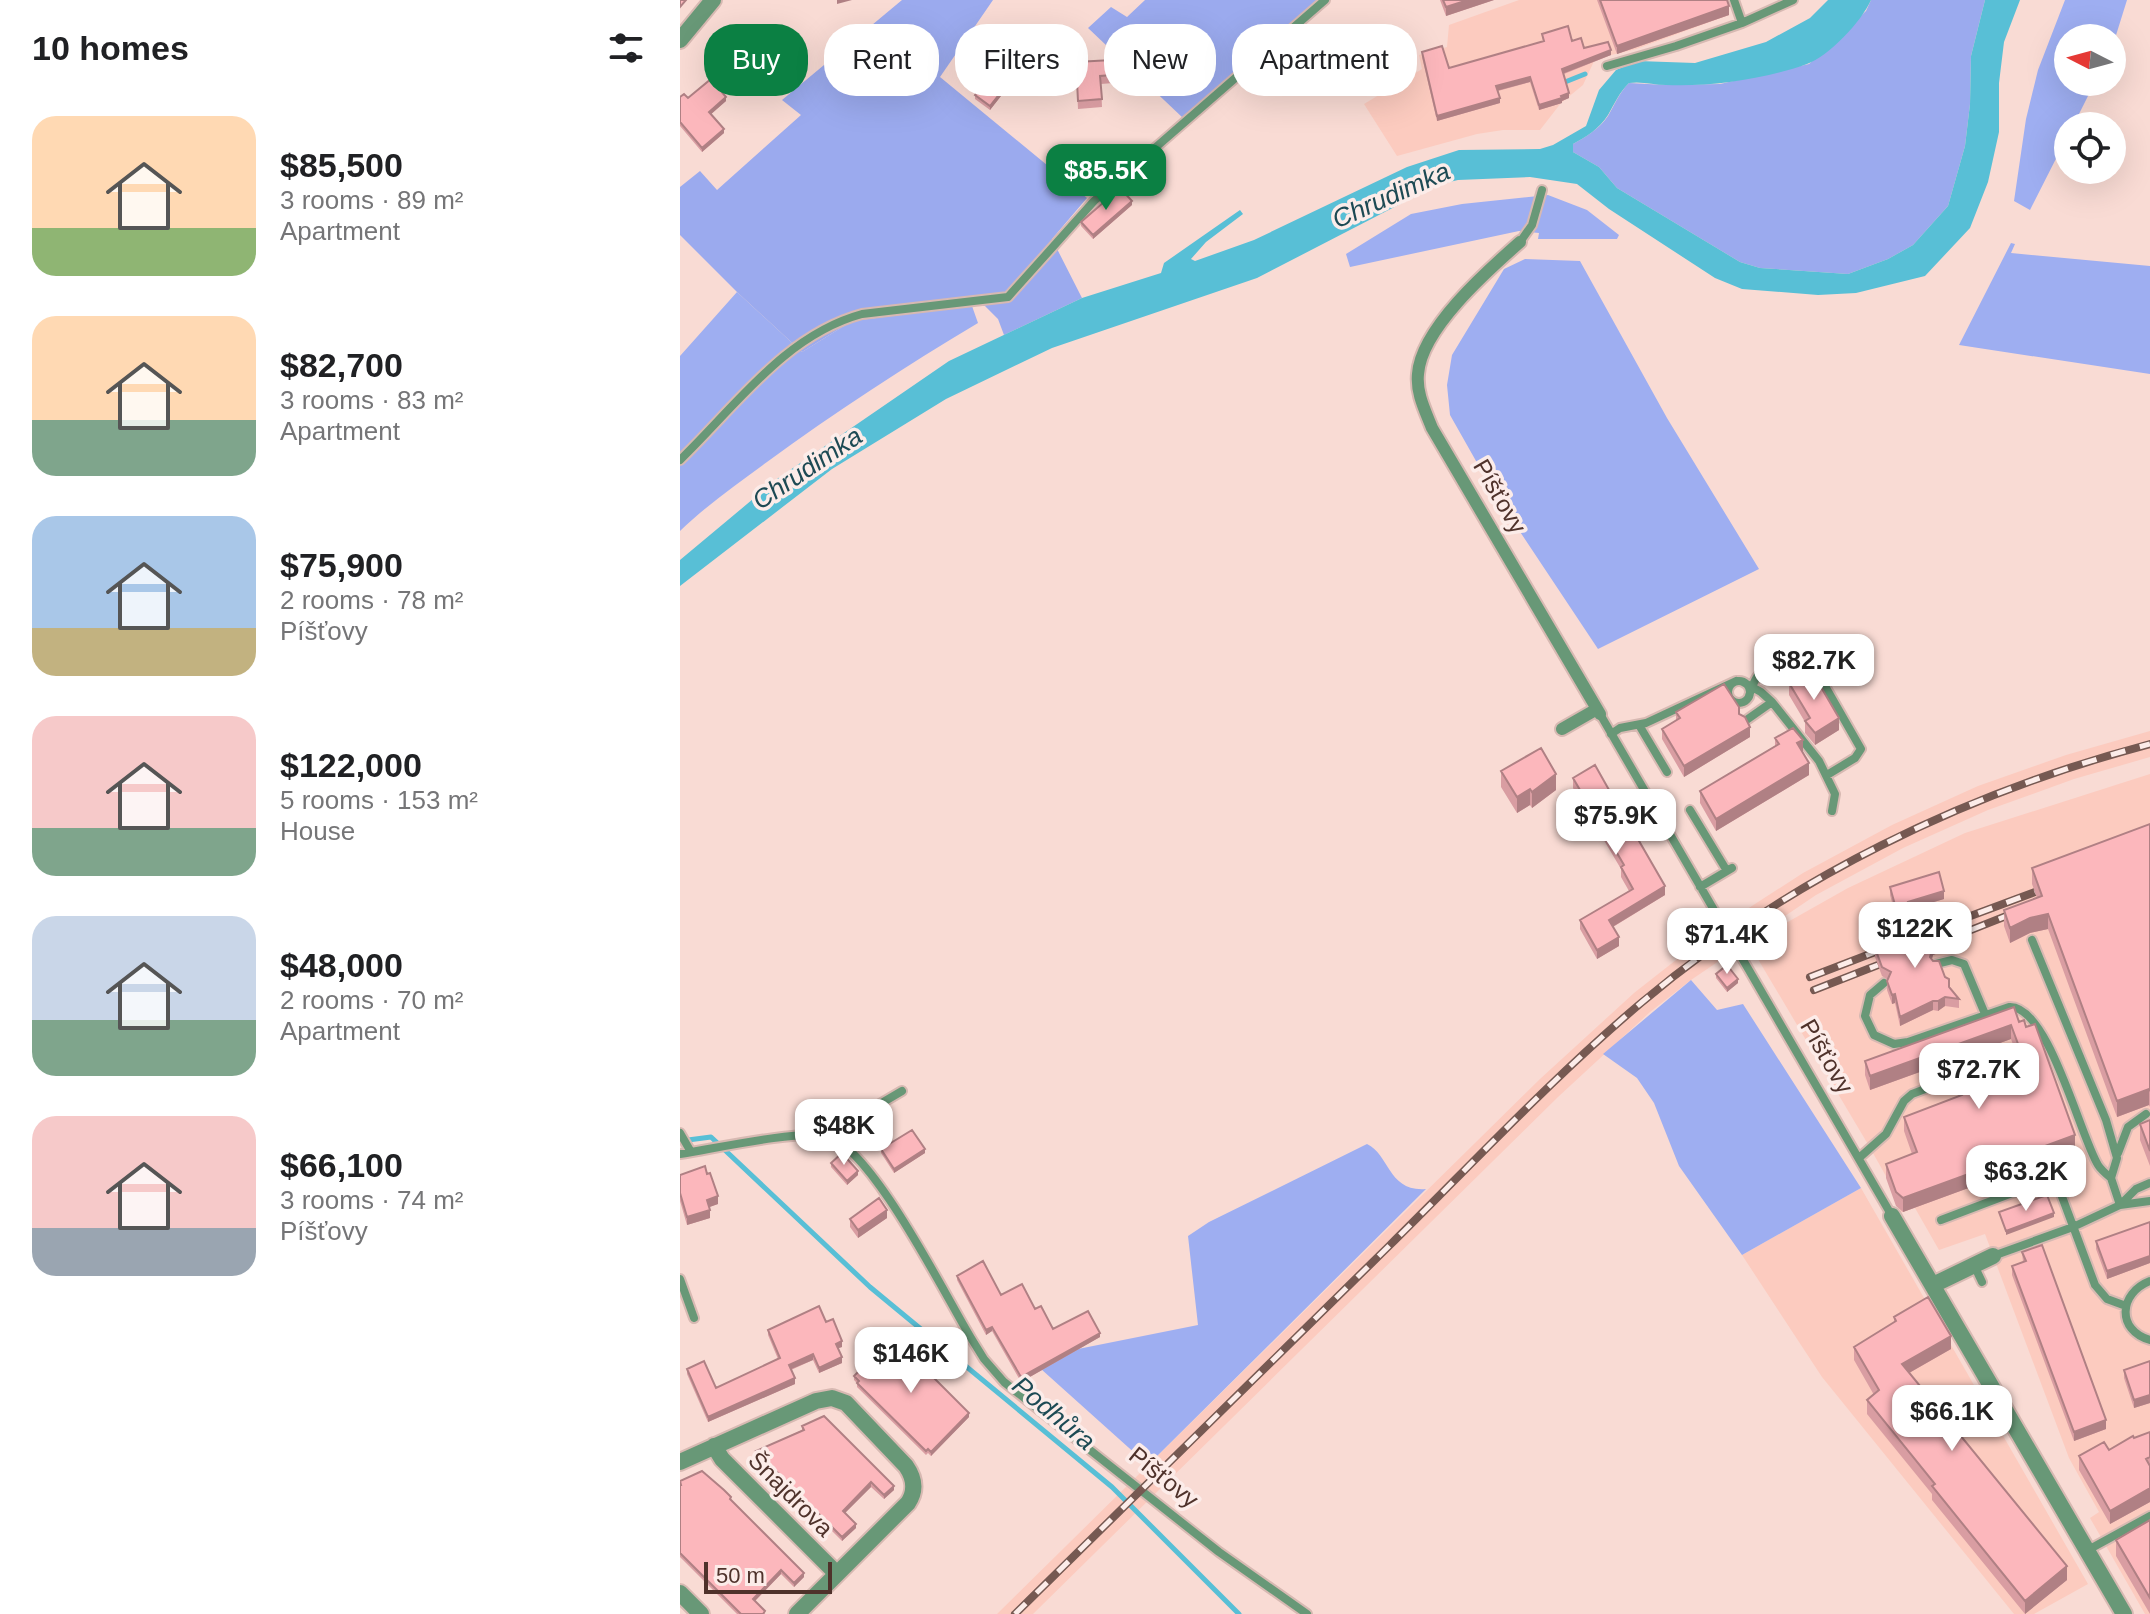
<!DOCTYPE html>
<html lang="en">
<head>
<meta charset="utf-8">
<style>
	body { margin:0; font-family:Helvetica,sans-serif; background:#f6f6f6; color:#202124; height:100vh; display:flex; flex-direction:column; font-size:30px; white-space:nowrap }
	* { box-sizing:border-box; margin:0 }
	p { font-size:26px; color:#757577 }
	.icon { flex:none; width:44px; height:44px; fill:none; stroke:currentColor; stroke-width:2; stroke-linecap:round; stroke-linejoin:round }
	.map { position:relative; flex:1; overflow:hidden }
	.drawer { display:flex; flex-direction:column; background:#fff; width:680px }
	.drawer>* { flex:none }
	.banner { position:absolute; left:24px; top:24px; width:760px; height:72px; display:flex; gap:16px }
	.needle { width:52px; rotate:276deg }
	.tools { position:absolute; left:1374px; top:24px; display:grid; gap:16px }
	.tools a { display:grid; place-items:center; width:72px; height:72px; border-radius:50%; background:#fff; box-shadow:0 8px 32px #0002; font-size:40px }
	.scale { position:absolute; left:24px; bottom:20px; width:128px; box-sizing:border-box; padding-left:8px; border:4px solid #4f322b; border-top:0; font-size:22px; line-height:28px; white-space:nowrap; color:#4f322b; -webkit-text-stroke:6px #fcece9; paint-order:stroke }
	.price { position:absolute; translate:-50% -68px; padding:0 18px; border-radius:16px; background:#fff; color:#222; font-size:26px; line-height:52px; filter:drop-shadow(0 2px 4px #0008) }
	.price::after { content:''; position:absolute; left:50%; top:48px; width:24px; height:18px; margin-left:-12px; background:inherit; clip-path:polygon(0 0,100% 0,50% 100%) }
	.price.current { background:#0b8043; color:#fff }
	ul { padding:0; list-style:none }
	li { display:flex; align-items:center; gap:24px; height:200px; padding:0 32px }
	li span { display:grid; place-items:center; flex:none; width:224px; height:160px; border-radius:24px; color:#555 }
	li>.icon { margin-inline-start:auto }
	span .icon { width:96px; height:96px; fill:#fffc; stroke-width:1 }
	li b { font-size:34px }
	h2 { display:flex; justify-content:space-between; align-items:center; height:96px; padding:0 32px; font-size:34px }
	.chip { padding:0 28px; border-radius:32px; background:#fff; box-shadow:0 8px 32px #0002; font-size:28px; line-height:72px }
	.chip.current { background:#0b8043; color:#fff }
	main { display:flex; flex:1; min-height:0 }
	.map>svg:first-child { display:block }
</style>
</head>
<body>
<main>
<section class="drawer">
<h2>10 homes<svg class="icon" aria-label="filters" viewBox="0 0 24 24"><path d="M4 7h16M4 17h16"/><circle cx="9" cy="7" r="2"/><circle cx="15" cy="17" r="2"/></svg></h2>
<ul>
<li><span style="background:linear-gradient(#ffd9b3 70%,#8fb573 0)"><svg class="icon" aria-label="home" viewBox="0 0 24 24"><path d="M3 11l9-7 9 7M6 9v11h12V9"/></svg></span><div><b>$85,500</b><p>3 rooms · 89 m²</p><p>Apartment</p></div></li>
<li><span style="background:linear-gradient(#ffd9b3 65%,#7fa58c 0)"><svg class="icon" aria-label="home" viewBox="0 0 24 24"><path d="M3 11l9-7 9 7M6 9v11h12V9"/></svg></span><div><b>$82,700</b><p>3 rooms · 83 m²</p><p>Apartment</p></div></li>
<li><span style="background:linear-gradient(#a9c7e8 70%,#c2b280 0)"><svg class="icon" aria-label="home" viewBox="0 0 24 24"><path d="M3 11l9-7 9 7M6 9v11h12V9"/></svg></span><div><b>$75,900</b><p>2 rooms · 78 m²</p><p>Píšťovy</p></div></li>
<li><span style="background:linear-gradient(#f6c9c9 70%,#7fa58c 0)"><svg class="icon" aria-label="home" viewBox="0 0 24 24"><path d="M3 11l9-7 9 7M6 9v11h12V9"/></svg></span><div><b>$122,000</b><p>5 rooms · 153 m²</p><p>House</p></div></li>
<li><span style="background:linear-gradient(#c9d6e8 65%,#7fa58c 0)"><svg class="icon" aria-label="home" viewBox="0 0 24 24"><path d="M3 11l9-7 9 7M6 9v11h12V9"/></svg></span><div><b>$48,000</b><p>2 rooms · 70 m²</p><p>Apartment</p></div></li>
<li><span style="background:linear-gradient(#f6c9c9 70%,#9aa5b1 0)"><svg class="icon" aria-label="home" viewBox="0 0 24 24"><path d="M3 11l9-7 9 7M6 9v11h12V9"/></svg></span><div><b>$66,100</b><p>3 rooms · 74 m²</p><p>Píšťovy</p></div></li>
</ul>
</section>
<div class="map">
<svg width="1470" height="1614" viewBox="0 0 1470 1614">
	<rect width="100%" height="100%" fill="#f9dbd4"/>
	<path fill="#fccbbf" d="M839,0H1044L1049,15L956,49L915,59L903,85L881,103L860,130H823L797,134L717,156L684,104L742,69L739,55L767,47L769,25Z
		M1470,731V757L1394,779L1308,810L1223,848L1136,895L1011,980L970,1012L878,1097L353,1614H317L860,1079L954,993L996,960L1041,926L1123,873L1212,825L1298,786L1386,755Z
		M1470,774V1614H1465L1410,1518L1419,1512L1389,1458L1305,1234L1259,1250L1235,1208L1220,1213L1207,1178L1189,1146L1069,944L1168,888L1285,833Z
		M1181,1188L1408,1584L1354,1614H1334L1142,1377L1062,1255Z"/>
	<path fill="#9eaef1" d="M1385,0H1447L1432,48V38H1388V82H1415L1393,126H1388V135L1350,210L1334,201L1346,119L1358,70Z
		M868,195L907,210L939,235L937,239H858L859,233L839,231L670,267L666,254L731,214L782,204Z
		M1331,243L1335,244L1331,253L1470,266V374L1279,345Z
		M845,259L900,261L987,418L1079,569L918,649L813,491L770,415L767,385L772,355L824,269Z
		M57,292L122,352L172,321L292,306L298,323C226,366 155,412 87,462C57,484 27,505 0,531V356Z
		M1011,980L1037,1010L1063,1004L1181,1188L1062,1255L999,1166L974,1103L957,1078L923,1054Z
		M687,1144C710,1155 708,1192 746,1189L468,1465L361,1369L398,1349L518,1325L508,1236L529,1222Z"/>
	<path fill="#9baaee" d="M222,0H313L260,77L407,198L372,239L402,298L324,335L318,319L305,306H292L172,321L122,352L57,292L0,235V187L20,171L37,190L121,115L102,100Z
		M465,0H637L503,118L408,28L431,7L447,17Z
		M1191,0H1305L1291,56L1290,104L1285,146L1268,206L1233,245L1208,259L1168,274L1080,268L1060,262L937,188L919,167L893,152V144C906,137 919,129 928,116C935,104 939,93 949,83L986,85L1040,84L1129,64L1186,11Z"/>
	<path fill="#58bfd6" d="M1148,0H1191C1182,21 1148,57 1127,64C1085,79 1030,87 986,85C974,85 962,81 949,83C939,93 935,103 928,115C919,129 906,137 893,144V152L919,167L937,188L1060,262L1080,268L1168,274L1208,259L1233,245L1268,206L1285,146L1290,104L1291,56L1305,0H1340L1324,42L1319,83V132L1308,182L1290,228L1245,276L1176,293L1138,295L1062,289L1035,278L929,209L897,184L850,177L778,180L757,185L577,278L372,348L266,399L152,469L0,586V560L97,479L269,361L402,298L481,273L484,263L560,210L563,214L526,242L511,259L515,261L574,240L727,167L779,150L860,149L873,145L906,126L919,90L936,70L958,61L1015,63L1086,42L1130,18Z"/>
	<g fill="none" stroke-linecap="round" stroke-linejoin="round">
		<path stroke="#58bfd6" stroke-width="5" d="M885,82L905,74
			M8,1140L31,1137L190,1287L432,1487L559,1614"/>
		<g stroke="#d7b9b2" stroke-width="12">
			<path id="service" d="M1054,0L1062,23L1113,0
				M927,66L996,46L1062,23
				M840,242L852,225L862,190
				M0,460C56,406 105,335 182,314L328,297L414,201L645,0
				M1048 692a11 11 0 1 1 22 0a11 11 0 1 1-22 0Z
				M1063,682L1081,692L1092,702L1139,761L1155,794L1152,811
				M1069,696C1071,690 1073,683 1077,677C1086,665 1115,649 1129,658L1181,749L1175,758L1147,775
				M920,714L1212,1216
				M1065,721L1092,702
				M959,725L987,772
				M931,734L940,728L966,723L1056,681
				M1010,810L1047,871
				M1020,887L1052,868
				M1256,964L1272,960L1284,964L1305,1014
				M1204,983L1190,995L1185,1016L1194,1035L1214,1044L1228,1042L1329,1007C1368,1004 1400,1136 1418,1165C1421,1170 1426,1174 1431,1178L1437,1158L1426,1120L1352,940
				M0,1133L11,1152
				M153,1138L166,1124L222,1091
				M1438,1153L1448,1127L1466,1114
				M0,1154C38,1148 112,1131 146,1136C190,1144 266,1297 291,1338L304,1359L324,1382L539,1552L627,1614
				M1179,1158L1206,1134L1224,1101L1232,1094L1324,1059
				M1470,1183L1456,1189L1440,1205L1470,1201
				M1261,1220L1361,1182L1373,1183L1381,1194L1415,1285L1427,1299L1446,1306
				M1313,1256L1393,1227L1440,1205L1431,1178
				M1294,1265L1302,1282
				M0,1279L14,1318
				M1470,1281C1439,1293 1436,1330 1470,1340
				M1408,1550L1470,1516"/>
		</g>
		<g stroke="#d7b9b2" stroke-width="16">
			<path id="pedestrian" d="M840,242C807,271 741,329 738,374C736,393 745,410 752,428L920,714
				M882,729L917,709"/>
		</g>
		<g stroke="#d7b9b2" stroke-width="20">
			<path id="minor" d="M1212,1216L1444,1614
				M1253,1285L1313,1256
				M34,1446L42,1459L157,1574L117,1614
				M0,1462L136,1401L152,1398L166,1403L226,1466C235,1479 236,1491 228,1503L157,1574
				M0,1593L21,1614"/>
		</g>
		<g stroke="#d7b9b2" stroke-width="20">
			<path id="tertiary" d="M0,40L33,0"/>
		</g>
		<use href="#service" stroke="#689877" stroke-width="8"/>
		<use href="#pedestrian" stroke="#689877" stroke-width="12"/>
		<use href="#minor" stroke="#689877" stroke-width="16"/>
		<use href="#tertiary" stroke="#689877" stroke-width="16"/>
		<g stroke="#765952" stroke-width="8">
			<path id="rail" d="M1242,934L1355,892
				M1263,941L1344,909
				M1130,977L1216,944
				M1134,990L1198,965
				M335,1614C460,1491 585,1368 709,1246C792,1164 872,1078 961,1003C1108,879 1285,793 1470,744"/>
		</g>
		<use href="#rail" stroke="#fcece9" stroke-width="5" stroke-dasharray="15" stroke-linecap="butt"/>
	</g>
	<path fill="#d99da2" d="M760,0H814L766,16Z
		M917,0H1047L1049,15L937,54Z
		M862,34L892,41L904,48L931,55L884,74L889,98L882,101V103L859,110L850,82L818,91L820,103L757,121L742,57V52L769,68L863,42Z
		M432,60L433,83L421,84L422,107L398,109L396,62Z
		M295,95L321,96L310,110L295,99Z
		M0,97L46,101L31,114L44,133L22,152L0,126Z
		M431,149L430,165L410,182L399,170V166Z
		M452,205L413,239L401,226V222Z
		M1109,683L1159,730L1135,745L1125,733V722L1109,695Z
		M996,712L1059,714L1070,737L1004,777L982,739V729L996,720Z
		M1095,738L1122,752L1129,775L1036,831L1020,803V791L1095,746Z
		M821,771L876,790L852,808L850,805L837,813L821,787Z
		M893,778L943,813L985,895L933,927L939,946L917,959L900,929V920L949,891L941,877V869L893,788Z
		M1470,824V1107L1469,1105L1437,1117L1368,929L1350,933L1330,943L1324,926V910L1357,898L1352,884V868Z
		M1210,887L1264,899L1230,909V917L1217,920L1210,895Z
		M1195,948L1266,950L1253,955L1252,959L1269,987L1279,999V1008L1265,1006L1258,1011L1253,1010L1220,1026L1215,1003L1212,1004L1207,990V979L1202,976L1195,957Z
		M1036,974L1058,983L1047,992L1036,978Z
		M1339,1022L1395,1149L1223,1212L1216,1206L1206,1178V1164L1232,1154L1224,1131V1117L1278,1097V1086L1296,1090L1343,1072L1331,1039L1190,1090L1185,1075V1061Z
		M1470,1120V1166L1460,1140V1124Z
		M201,1149L245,1153L214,1173L201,1153Z
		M151,1163L178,1175L167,1185L151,1167Z
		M0,1175L38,1204L29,1207L30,1218L7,1225L0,1201Z
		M207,1218L178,1238L170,1227V1219Z
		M1470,1222V1263L1427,1279L1416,1249V1241Z
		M1342,1252L1426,1429L1394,1441L1332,1275V1266L1343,1262Z
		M277,1276L321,1295L355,1309L373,1329L420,1337L341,1382L312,1331L306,1335L277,1280Z
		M1214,1317L1271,1349L1229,1373L1387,1580L1345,1614L1252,1500V1494L1187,1414V1400L1194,1395L1174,1360V1347L1214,1323Z
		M146,1322L162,1347L158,1348L162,1363L139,1373L133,1360L111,1370L115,1384L28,1422L7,1374V1369L36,1388L98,1359L88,1335V1330Z
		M1470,1361V1403L1454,1408L1444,1378V1370Z
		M174,1376L289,1417L251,1456L248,1453L246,1455L177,1387V1383L174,1380Z
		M122,1426L214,1490L204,1499L191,1487L165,1513L176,1528L162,1541L76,1455V1451L122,1430Z
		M1470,1432V1502L1430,1524L1399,1470V1456L1429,1450L1454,1438Z
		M0,1481L51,1501L124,1577L114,1587L101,1574L75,1601L85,1614H57L0,1557Z
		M1470,1520V1614L1436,1556V1540Z"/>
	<path fill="#b08084" d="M157,0H172L157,4Z
		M788,0H814L766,16V7Z
		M1049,6V15L937,54V46Z
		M931,50V55L882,74V69Z
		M850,77V82L816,91V86Z
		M321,92V96L310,110V106Z
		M889,93V98L882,101V103L859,110V105Z
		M46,97V101L29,116V112Z
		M820,98V103L757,121V116Z
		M44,129V133L22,152V148Z
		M430,161V165L410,182V178Z
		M452,201V205L413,239V235Z
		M1159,718V730L1135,745V733Z
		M1070,727V737L1004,777V766Z
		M1123,740V752L1117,743Z
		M1129,763V775L1036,831V819Z
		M876,774V790L852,808V792Z
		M850,789V805L837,813V797Z
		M985,886V895L929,929V920Z
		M1264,891V899L1230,909V917L1217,920V912L1228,902Z
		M1368,914V929L1350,933L1330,943V928L1350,918Z
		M939,937V946L917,959V950Z
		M1266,941V950L1253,955L1250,966V957L1253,946Z
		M1058,979V983L1047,992V988Z
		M1215,994V1003L1212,1004V995Z
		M1265,997V1006L1258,1011V1001Z
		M1253,1001V1010L1220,1026V1017Z
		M1331,1025V1039L1190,1090V1076Z
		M1469,1089V1105L1437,1117V1101Z
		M1395,1135V1149L1223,1212V1198Z
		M245,1149V1153L214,1173V1169Z
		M178,1171V1175L167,1185V1181Z
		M38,1196V1204L27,1208V1200Z
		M30,1210V1218L7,1225V1217Z
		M207,1210V1218L178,1238V1230Z
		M1374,1213V1217L1326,1235V1231Z
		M1470,1256V1263L1427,1279V1271Z
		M312,1327V1331L306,1335V1330Z
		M420,1333V1337L341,1382V1377Z
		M1271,1336V1349L1222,1377V1364Z
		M162,1341V1347L156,1349V1344Z
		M133,1354V1360L109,1370V1365Z
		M162,1357V1363L139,1373V1368Z
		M115,1378V1384L28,1422V1417Z
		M1470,1395V1403L1454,1408V1400Z
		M289,1413V1417L251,1456V1452Z
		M1426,1420V1429L1394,1441V1432Z
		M191,1482V1487L163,1515V1511Z
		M214,1486V1490L204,1499V1495Z
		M1470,1488V1502L1430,1524V1511Z
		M176,1524V1528L162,1541V1537Z
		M1387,1566V1580L1345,1614V1601Z
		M101,1570V1574L73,1603V1599Z
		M124,1573V1577L114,1587V1583Z"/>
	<path fill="#fcb7bc" stroke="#b08084" stroke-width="2" d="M0,0H6L0,7Z
		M763,0H788L766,7Z
		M920,0H1047L1049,6L937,46Z
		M888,26L892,41L901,38L904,48L928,42L931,50L882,69L889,93L881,96L882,98L859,105L850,77L816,86L820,98L757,116L742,52L762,46L769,68L864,41L862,34Z
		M432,60L433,75L420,76L422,99L398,101L396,62Z
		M31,79L46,97L29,112L44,129L22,148L0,122V97L4,94L8,98Z
		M307,80L321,92L310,106L295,95Z
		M419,148L431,149L430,161L410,178L399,166Z
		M440,188L452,201L413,235L401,222Z
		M1131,670L1159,718L1135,733L1125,721L1130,718L1109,683Z
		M1044,684L1059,707V714L1065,717L1070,727L1004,766L982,729L1000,718L996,712Z
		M1113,728L1123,740L1117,743L1129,763L1036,819L1020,791L1099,744L1095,738Z
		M861,748L876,774L852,792L850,789L837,797L821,771Z
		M915,765L933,797L936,795L943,807L940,808L985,886L929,920L939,937L917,950L900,920L953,889L941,867L944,865L893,778Z
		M1470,824V1091L1469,1089L1437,1101L1368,914L1350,918L1330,928L1324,910L1362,896L1352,868Z
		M1259,872L1264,891L1228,902L1230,909L1217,912L1210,887Z
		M1260,923L1266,941L1253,946L1250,957L1253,961H1259L1265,977L1269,979V987L1279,999L1265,997L1258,1001H1253L1220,1017L1215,994L1212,995L1207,981L1211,972L1202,967L1195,948Z
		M1047,965L1058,979L1047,988L1036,974Z
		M1334,1007L1339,1022L1344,1020L1346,1027L1355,1024L1395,1135L1223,1198L1216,1192L1206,1164L1237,1152L1224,1117L1282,1095L1278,1086L1293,1080L1296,1090L1348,1071L1331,1025L1190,1076L1185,1061Z
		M1470,1120V1151L1460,1124Z
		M232,1130L245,1149L214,1169L201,1149Z
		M162,1153L178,1171L167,1181L151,1163Z
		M25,1166L27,1174L30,1173L38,1196L27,1200L30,1210L7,1217L0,1193V1175Z
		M1367,1195L1374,1213L1326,1231L1319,1212Z
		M199,1198L207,1210L178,1230L170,1219Z
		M1470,1222V1256L1427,1271L1416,1241Z
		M1362,1245L1426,1420L1394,1432L1332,1266L1346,1261L1342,1252Z
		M303,1261L321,1295L342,1284L355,1309L361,1306L373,1329L408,1311L420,1333L341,1377L312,1327L306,1330L277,1276Z
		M1248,1297L1271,1336L1222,1364L1387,1566L1345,1601L1252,1486L1255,1484L1187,1400L1199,1390L1174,1347L1216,1321L1214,1317Z
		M139,1306L146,1322L153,1319L162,1341L156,1344L162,1357L139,1368L133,1354L109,1365L115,1378L28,1417L7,1369L24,1361L36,1388L100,1358L88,1330Z
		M213,1337L289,1413L251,1452L248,1449L246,1451L177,1383L179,1381L174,1376Z
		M1470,1361V1395L1454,1400L1444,1370Z
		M144,1416L214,1486L204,1495L191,1482L163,1511L176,1524L162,1537L76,1451L124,1430L122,1426Z
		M1470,1432V1457L1466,1459L1470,1466V1488L1430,1511L1399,1456L1424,1442L1429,1450L1453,1436L1454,1438Z
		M22,1471L44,1490L51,1497L50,1499L124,1573L114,1583L101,1570L73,1599L85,1611L83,1614H61L0,1553V1485H1L0,1481Z
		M1470,1520V1598L1436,1540Z"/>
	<g text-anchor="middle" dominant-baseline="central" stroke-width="7" stroke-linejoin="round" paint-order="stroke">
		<g font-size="24" fill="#4f322b" stroke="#fcece9">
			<text transform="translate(820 496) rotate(60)">Píšťovy</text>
			<text transform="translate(1147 1056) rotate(60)">Píšťovy</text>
			<text transform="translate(484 1477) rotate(39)">Píšťovy</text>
			<text transform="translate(111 1494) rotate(45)">Šnajdrova</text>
		</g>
		<g font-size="26" font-style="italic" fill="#1d4a54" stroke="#fcece9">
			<text transform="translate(711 195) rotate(-24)">Chrudimka</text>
			<text transform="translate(127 468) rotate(-34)">Chrudimka</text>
			<text transform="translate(374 1413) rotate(40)">Podhůra</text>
		</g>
	</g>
</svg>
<div class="tools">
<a><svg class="needle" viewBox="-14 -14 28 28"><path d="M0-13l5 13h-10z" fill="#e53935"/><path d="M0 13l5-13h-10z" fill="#757577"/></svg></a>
<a><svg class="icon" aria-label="locate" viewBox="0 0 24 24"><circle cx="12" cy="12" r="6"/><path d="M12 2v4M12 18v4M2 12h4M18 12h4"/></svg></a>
</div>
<div class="scale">50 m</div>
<b class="price current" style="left:426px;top:212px">$85.5K</b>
<b class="price" style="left:1134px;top:702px">$82.7K</b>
<b class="price" style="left:936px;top:857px">$75.9K</b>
<b class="price" style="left:1235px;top:970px">$122K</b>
<b class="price" style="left:1047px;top:976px">$71.4K</b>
<b class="price" style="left:1299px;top:1111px">$72.7K</b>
<b class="price" style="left:164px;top:1167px">$48K</b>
<b class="price" style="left:1346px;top:1213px">$63.2K</b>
<b class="price" style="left:231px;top:1395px">$146K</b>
<b class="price" style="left:1272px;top:1453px">$66.1K</b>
<div class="banner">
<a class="chip current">Buy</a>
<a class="chip">Rent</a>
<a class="chip">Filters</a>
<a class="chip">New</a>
<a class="chip">Apartment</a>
</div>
</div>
</main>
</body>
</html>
